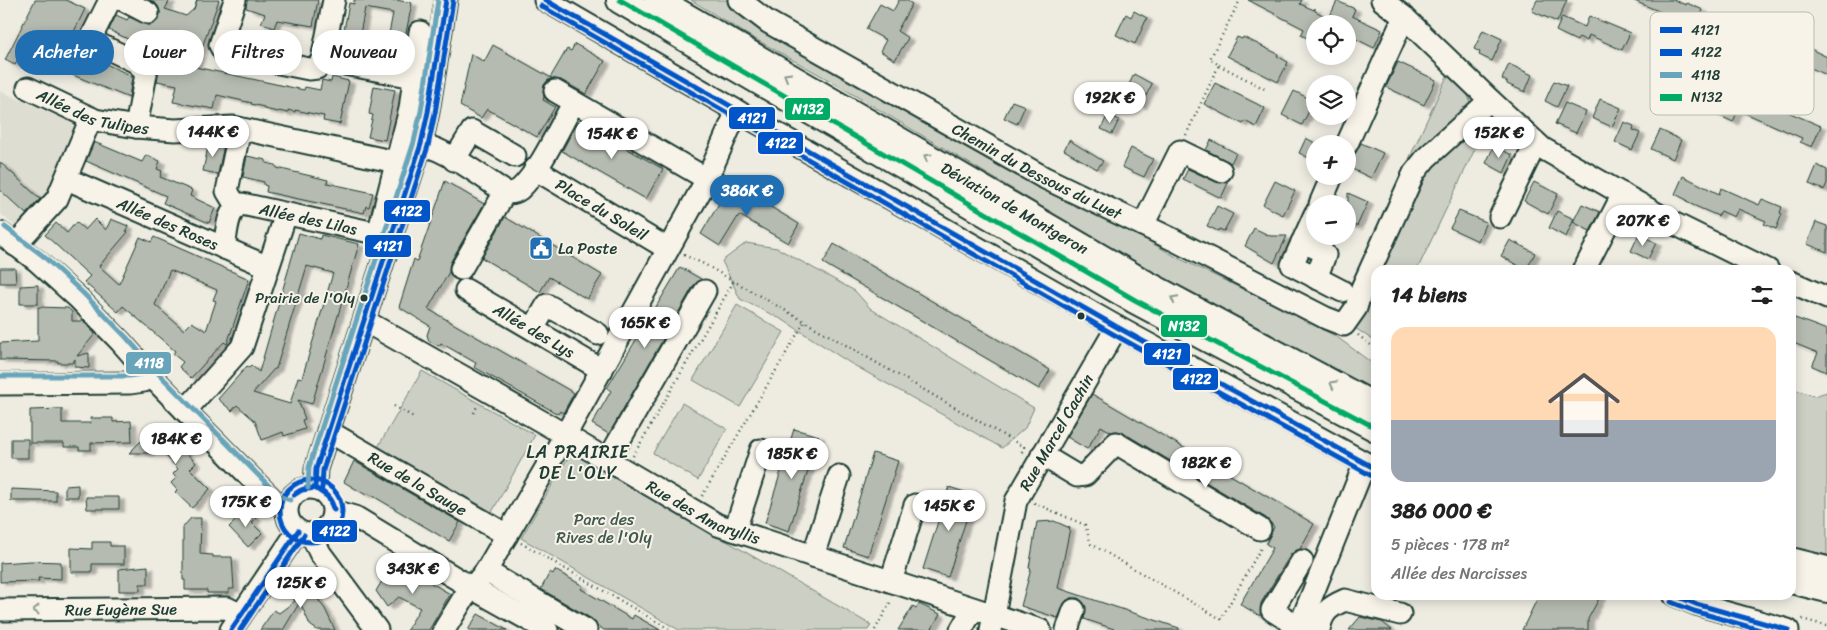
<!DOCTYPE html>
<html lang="fr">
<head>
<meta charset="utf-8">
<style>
	body { margin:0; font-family:Sriracha,sans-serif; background:#f6f6f6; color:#222; height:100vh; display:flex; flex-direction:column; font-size:19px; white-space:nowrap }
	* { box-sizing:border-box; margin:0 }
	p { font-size:16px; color:#767676 }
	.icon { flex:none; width:28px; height:28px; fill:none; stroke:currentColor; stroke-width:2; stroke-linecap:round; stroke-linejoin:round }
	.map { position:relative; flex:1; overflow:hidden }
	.side { position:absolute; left:1371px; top:265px; width:425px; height:335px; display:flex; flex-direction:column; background:#fff; border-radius:15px; box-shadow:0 2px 12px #0003 }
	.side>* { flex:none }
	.banner { position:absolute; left:15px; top:30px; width:475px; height:45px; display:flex; gap:10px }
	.buttons { position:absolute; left:1306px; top:15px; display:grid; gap:10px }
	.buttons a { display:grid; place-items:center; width:50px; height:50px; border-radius:50%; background:#fff; box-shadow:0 2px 12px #0003; font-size:25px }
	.price { position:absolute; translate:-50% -42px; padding:0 11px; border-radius:18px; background:#fff; color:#222; font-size:16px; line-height:32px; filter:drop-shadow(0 1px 2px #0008) }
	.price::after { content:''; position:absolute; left:50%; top:30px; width:15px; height:11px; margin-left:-8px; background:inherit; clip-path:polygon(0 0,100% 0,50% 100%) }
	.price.active { background:#1f6fb2; color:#fff }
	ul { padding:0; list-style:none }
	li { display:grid; align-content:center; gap:10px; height:265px; padding:0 20px }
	li span { display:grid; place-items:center; height:155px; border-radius:15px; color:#555 }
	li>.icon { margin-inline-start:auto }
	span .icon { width:90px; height:90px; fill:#fffc; stroke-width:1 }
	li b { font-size:21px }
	h2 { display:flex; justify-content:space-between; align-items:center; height:60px; padding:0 20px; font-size:21px }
	.pill { padding:0 18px; border-radius:22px; background:#fff; box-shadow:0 2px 12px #0003; font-size:18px; line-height:45px }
	.pill.active { background:#1f6fb2; color:#fff }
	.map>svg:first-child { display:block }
</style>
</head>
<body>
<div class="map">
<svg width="1827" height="630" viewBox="0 0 1827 630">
	<defs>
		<filter id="shadow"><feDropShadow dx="5.5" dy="3" stdDeviation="1" flood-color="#0004"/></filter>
	</defs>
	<rect width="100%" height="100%" fill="#eeece1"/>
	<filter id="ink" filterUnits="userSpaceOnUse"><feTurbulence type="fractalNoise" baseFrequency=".02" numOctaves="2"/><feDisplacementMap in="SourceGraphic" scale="10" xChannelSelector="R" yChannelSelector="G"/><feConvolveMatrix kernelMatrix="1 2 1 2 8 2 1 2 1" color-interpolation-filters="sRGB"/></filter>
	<g filter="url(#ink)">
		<path fill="#ddddd2" d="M0,91L81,126L52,198L21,232L0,213Z"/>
		<path fill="#cccfc4" stroke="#76867c" d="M691,0H731L1178,258L1282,308L1337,337L1376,366V392L1162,278L829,80L748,35Z
			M1448,74L1466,90L1470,101L1464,110L1409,159Z
			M1489,112L1494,117L1487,124L1417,270H1378L1424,170Z
			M746,243L777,248L855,291L871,309L1034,408L1025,428L1002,448L850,363L783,320L740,299L722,261Z
			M1376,274V342L1355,328Z
			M737,305L784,332L740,407L693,380Z
			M422,371L535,435L492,512L378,447Z
			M1791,388L1814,396L1827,392V555L1791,547Z
			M682,403L727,429L698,480L653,453Z
			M572,451L871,625L868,630H679L521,538Z"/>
		<path fill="#b5bbb0" stroke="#1f3d34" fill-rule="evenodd" filter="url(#shadow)" d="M35,0H66L85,9L67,46L132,76L129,98L73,75L58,67L59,65L24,48L15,65L5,60Z
			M150,0H170L165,9L186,16L194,9L197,0H219L195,67L304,90L305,87L320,90L322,80L331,82L332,77L349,81L340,124L323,121L324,116L295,110V112L288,110V113L279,111L278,112L264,109V107L251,104L252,103L217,95L214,109L173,102L177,85L157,81L161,55L109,30L116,15L127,20L129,17L148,25L155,23L159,18L160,12L158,6Z
			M247,0H318L313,26L277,20L274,28L261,23L265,14L246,8Z
			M354,0H396L412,3L401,58L341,47L349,3L354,4ZM365,8L393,13L388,39L360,34Z
			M899,0H906L912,4L897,31L908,38L895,60L880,51L886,40L866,29L880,4L893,11Z
			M1248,0H1302L1300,4L1314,10L1315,8V11L1329,18L1337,1L1355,9L1352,16L1382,30L1374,48L1348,35V24H1315V42L1301,35L1304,29Z
			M1537,0H1567L1557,22L1532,11Z
			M1632,0H1674L1686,5L1687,3L1703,10L1680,63L1670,58L1680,34L1675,32L1680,20Z
			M1134,11L1147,18L1135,44L1116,35L1126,14L1131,17Z
			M1589,16L1630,33L1622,50L1589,35L1587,41L1579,37L1577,41L1556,31L1562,17L1585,27Z
			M1483,30L1502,39L1492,61L1479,55L1480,52L1474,49Z
			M1237,37L1242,39L1243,37L1278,54L1277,56L1288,62L1278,82L1227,56Z
			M1792,40L1827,57V75L1785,57Z
			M575,44L605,61L586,94L561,80L550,78L567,49L571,51Z
			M493,45L553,79L548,80L544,85L543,91L544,97L543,100L555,107L537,137L487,109L481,118L460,106L471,54L484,62Z
			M1398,62L1436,80L1424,105L1386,87Z
			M1509,64L1532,75L1525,92L1507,84V82L1502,79Z
			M1686,69L1713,81L1711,85L1755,104L1757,99L1821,126L1812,147L1800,142L1802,138L1738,110L1733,122L1710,111L1714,102L1679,87Z
			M1134,74L1152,84L1141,106L1123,97Z
			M1554,81L1567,86L1557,107L1545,101Z
			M1215,83L1265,108L1256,127L1245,121L1243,124L1204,104Z
			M374,86L395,90L385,140L368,137L373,115L369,114Z
			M1294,91L1314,101L1302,125L1282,115Z
			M1600,99L1621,108L1612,127L1592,118Z
			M1012,101L1025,106L1017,124L1004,118Z
			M1565,103L1586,112L1576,133L1555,124Z
			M1108,114L1119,120L1112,134L1101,129Z
			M578,121L663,169L646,199L562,151Z
			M1624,122L1634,126L1633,130L1640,133L1632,150L1615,142Z
			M1660,130L1681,140L1673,159L1651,149Z
			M1306,138L1315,143V161L1299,153Z
			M1069,140L1103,161L1097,169L1064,150Z
			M1211,140L1236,153L1231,163L1206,150Z
			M94,142L142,162L146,155L160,161L157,169L162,171L160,177L192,190L190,196L215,208L209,223L163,203L166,196L86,161Z
			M209,142L224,145L218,174L203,171Z
			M1361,143L1383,153L1371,178L1348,167V156L1355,154Z
			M1494,146L1512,155L1504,173L1486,163Z
			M1131,148L1153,159L1144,177L1122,167Z
			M247,156L266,160V163L275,165L277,168L328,180L327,183L373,193L369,207L366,206L364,213L266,192L267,186L264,185V182L243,177Z
			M0,162L40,199L26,214L0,190Z
			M1817,165L1827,170V183L1824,190L1809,184Z
			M1188,169L1216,182L1228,183L1221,198L1183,179Z
			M1683,176L1719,194L1721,188L1759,205L1762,199L1782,207L1780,213L1782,214L1776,229L1764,224L1766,221L1738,209L1734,217L1721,211L1718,216L1686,202L1687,200L1675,194Z
			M445,181L484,204L450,263L449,272L428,309L574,393L563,413L560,411L558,414L474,367L476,363L441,343L439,346L429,341L427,335L430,326L399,307L414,259L417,261Z
			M1275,181L1295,191L1283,215L1263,205Z
			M1534,182L1558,194L1548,214L1524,201Z
			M731,183L799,224L788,243L739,215L720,246L701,234Z
			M1348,193L1368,202L1357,226L1348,225Z
			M1582,204L1600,212L1590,231L1573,222Z
			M1217,206L1233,214L1224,231L1219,229L1218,231L1207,226Z
			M1459,211L1486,222L1478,241L1450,228Z
			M1557,211L1574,219L1566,237L1549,228Z
			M505,217L602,275L587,299L549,277L540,292L482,258Z
			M95,219L106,230L111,219L128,226L126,231L128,232L99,266L119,284L140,237L151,242L154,237L249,279L227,344L224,342L191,378L179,367L183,362L173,354L175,351L123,306L118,312L84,282L90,276L45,235L56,223L67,233L76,222L85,230ZM170,270L217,290L213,300L216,301L206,331L192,322L184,330L155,305Z
			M1816,222L1827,226V252L1807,244Z
			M1254,228L1270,236H1287L1274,263L1245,246Z
			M299,233L320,239L321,235L359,244L312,404L298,400L305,419L302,420L305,429L284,436L283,432L262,440L255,421L237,405L232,411L218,399L247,366L249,367L251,365L259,372ZM307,266L333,273L302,378L298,377L290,404L253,393L274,369H276Z
			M1639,234L1656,243L1648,259L1631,251Z
			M1510,240L1535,253L1526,270L1501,256Z
			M834,244L1050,370L1039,389L823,263Z
			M680,267L701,279L694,285L609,434L592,424L611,391L607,388Z
			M0,268H15L16,283H0Z
			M38,285V304H20V286Z
			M38,307L68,308L72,312V321H83L95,334L77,356L89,353V368L75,367V359L72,363H58V361L0,360V343L38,341Z
			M1795,318L1827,330V372L1812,366L1818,353L1791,342V327Z
			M1092,394L1314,524L1300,549L1291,554L1261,603L1260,616L1240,604L1273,548L1266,544L1274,527L1271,523L1266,518L1122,432L1117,431L1111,432L1101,426L1087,449L1067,437Z
			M62,409V423H91L90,418H113V422L131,421L132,442L91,443V450H79V447H64V443H30V410Z
			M159,423L176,439L174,440L196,463L190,469L210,489L192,508L175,492L177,490L171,483L176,478L173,474L178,469L149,438V453H129Z
			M794,429L819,436L789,531L765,523Z
			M11,439H28V458H11Z
			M873,453L898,461L868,556L844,548Z
			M354,461L460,522L449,541L368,493L366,495L344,482Z
			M78,485V497H65V486Z
			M949,487L974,495L948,577L923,569Z
			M11,489L56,491V501H11Z
			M86,497H119V509H87Z
			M247,509L256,518L252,523L262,533L248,547L229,527Z
			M191,518H201L200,554L213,555V557H232L234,589H229V593H207V590H185V580H183V527Z
			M1054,521L1070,528L1058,588L1179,628V630H1117L1084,619L1086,607L1083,602L1078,598H1071L1066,601L1058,618L1021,606L1031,569L1029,568L1037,522Z
			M92,542H110V546H124V564H92V572H71V548L92,549Z
			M31,561L61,562V579L38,578L39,581L0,582V563Z
			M394,561L450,594L429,630H407L420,608L399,597L387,607L376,591Z
			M148,566V584H140V591H119V569Z
			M555,570L583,586L581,589L632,619L634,615L660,630H604L598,626L592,619L541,589L550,572L553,574Z
			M300,575L325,609L335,630H317L310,625L300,602L283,630H260L274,610L279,613L295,601L285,587Z
			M1539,595H1601L1588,619V630H1522Z
			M919,604L940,614L931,630H898L913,606L916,608Z
			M478,614L507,630H468Z
			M1360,617L1382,622L1392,630H1349Z"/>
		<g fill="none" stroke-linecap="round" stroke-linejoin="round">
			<g stroke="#1f3d34" stroke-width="25">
				<g id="minor">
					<path d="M110,0L90,40L138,63L146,74L136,127"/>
					<path d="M123,0L148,13"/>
					<path d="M235,0L220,45L224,52L309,69L317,68L322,60L414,77"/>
					<path d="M545,0L737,111L1117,327L1376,469"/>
					<path id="s1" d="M739,0L768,22L1043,177L1174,240L1326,318L1344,325L1356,308L1362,288L1414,173L1426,158L1490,100"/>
					<path d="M1382,0L1404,17L1490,100L1542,148L1673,223L1768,270"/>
					<path d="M322,60L334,0"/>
					<path id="s2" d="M28,88L95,120L136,127L175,130L233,127L396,162"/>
					<path d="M555,91L707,179"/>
					<path d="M421,144C449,151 481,176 505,192C511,194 516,192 520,189C541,169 559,128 574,102"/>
					<path d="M1347,144L1404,17"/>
					<path d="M454,160L472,131L515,156"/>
					<path id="s3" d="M535,169L668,249"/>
					<path id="s4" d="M67,179L268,267"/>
					<path d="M1320,204L1332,176"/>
					<path d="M236,206L227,191L240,129"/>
					<path d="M1315,214L1292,265L1342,291"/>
					<path d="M1500,217L1536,143"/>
					<path d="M1143,225L1180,151L1221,171"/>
					<path d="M0,233L37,261L78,298L121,342L151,376L262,489L275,502L287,507"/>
					<path d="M389,234L379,230L410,109L420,32"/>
					<path d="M1302,242L1321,250L1325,255L1316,278"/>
					<path d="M15,245L57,199L91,118"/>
					<path id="s5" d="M224,248C227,234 226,209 242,204L375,233L379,230"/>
					<path d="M461,269L505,192"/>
					<path d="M1584,270L1623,194"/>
					<path d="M1791,282L1827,298"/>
					<path id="s6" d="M466,290L602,370"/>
					<path id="s7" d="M365,321L546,424L718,525L1040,630"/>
					<path d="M533,329L547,305L598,334"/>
					<path d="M0,384L130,383L144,381L151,376"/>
					<path d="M185,411L242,347L286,214"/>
					<path id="s8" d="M328,431L507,535"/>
					<path d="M1042,455L1077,476L1085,475L1116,443L1260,529"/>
					<path d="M608,460L705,291"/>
					<circle cx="310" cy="511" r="23"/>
					<path d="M315,488L316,469L421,144L428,112L446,0"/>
					<path d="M334,511L355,517L472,588L547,630"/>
					<path d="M735,530L761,450"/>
					<path d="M311,534L320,553L377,630"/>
					<path d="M813,556L839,476"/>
					<path d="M486,571L586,630"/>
					<path d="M891,581L915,505"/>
					<path d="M1674,595L1696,604L1788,630"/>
					<path id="s9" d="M0,610L227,608L241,615"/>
					<path d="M1299,627L1272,610L1302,561"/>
					<path d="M231,630L298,531"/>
					<path d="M444,630L463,599L486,571L572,423L707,179L737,111"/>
					<path d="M961,630L973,609"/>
					<path id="s10" d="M991,630L1016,501L1117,327"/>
					<path d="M1067,630L1074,610"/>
					<path d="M1298,630L1365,463"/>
					<path d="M1319,630C1322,612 1329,607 1345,600L1400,614"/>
				</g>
			</g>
			<g stroke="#1f3d34" stroke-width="30">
				<g id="major">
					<path d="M620,0L1135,300L1376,428"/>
					<path id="s11" d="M657,0L1144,283L1376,407"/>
					<path d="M1791,561L1827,570"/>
					<path d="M1791,580L1827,589"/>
				</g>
			</g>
			<path stroke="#1f3d34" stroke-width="2.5" stroke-dasharray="1 4" stroke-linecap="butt" d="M1219,65L1265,89
				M1186,135L1219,65L1210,59L1240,0
				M684,255L704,264L1024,447L1021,454L1023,455
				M1358,335L1376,349
				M394,406L415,418
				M474,413L477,406
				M633,456L734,281
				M702,496L805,321
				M1034,503L1085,525L1091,544L1221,619L1262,546
				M521,543L671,630
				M1802,619L1827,626
				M875,630L891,601"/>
			<use href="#minor" stroke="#f7f3e8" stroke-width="21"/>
			<use href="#major" stroke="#f7f3e8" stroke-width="26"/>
			<g stroke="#f7f3e8" stroke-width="9">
				<path id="bus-1" d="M545,0L1117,327L1376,469
					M315,488L316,469L421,144L428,112L446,0
					M294,495C309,480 331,491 334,510
					M294,495L302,490L315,488L328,497L334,510
					M1674,595L1696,604L1788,630
					M231,630L298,531"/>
			</g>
			<g stroke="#f7f3e8" stroke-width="9">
				<path id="bus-2" d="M541,6L1113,334L1372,476
					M280 511a31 31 0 1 1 62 0a31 31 0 1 1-62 0Z
					M322,488L323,470L428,146L435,113L453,1
					M1671,602L1694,611L1760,630
					M240,630L304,535"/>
			</g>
			<g stroke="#f7f3e8" stroke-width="9">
				<path id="bus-3" d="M5,227L42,255L83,293L126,337L156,371L267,484L279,496L290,500
					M0,376H129L141,374L147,370
					M308,488L309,467L414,142L421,111L438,0"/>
			</g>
			<g stroke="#f7f3e8" stroke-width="9">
				<path id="bus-4" d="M620,0L1135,300L1376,428"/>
			</g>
			<use href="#bus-1" stroke="#0055c8" stroke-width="5"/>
			<use href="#bus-2" stroke="#0055c8" stroke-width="5"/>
			<use href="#bus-3" stroke="#69a5ba" stroke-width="5"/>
			<use href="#bus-4" stroke="#00ab66" stroke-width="5"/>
		</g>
		<defs><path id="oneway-chevron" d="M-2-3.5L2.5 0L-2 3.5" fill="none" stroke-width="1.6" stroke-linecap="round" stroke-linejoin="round" transform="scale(1.25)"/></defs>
		<g stroke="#8b988e">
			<use href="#oneway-chevron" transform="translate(787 76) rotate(-150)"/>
			<use href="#oneway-chevron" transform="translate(927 157) rotate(-150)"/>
			<use href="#oneway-chevron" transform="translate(1174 299) rotate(-152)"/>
			<use href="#oneway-chevron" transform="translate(1333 384) rotate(-152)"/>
			<use href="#oneway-chevron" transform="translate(36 610) rotate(179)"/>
		</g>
	</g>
	<defs>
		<g id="civic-square" transform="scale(1.25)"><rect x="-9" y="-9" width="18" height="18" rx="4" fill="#1f6fb2" stroke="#f7f3e8"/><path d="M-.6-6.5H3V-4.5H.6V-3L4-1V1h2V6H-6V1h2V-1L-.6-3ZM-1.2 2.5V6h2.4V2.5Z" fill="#fff"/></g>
	</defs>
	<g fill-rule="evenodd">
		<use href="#civic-square" x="541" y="248"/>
	</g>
	<g fill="#1f3d34" stroke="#f7f3e8" stroke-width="2">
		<circle cx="364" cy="298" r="4.5"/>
		<circle cx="1081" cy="316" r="4.5"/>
	</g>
	<g text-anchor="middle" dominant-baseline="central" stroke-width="4" stroke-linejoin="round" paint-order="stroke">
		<g font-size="15" fill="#1f3d34" stroke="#f7f3e8" text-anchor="end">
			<text x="355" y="298">Prairie de l'Oly</text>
		</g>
		<g font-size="16" fill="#1f3d34" stroke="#f7f3e8">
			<text stroke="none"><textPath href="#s2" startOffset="70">Allée des Tulipes</textPath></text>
			<text stroke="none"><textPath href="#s1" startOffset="344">Chemin du Dessous du Luet</textPath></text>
			<text stroke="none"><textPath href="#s11" startOffset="414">Déviation de Montgeron</textPath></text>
			<text stroke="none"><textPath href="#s3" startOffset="78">Place du Soleil</textPath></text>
			<text stroke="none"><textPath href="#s5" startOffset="118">Allée des Lilas</textPath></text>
			<text stroke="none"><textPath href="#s4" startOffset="110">Allée des Roses</textPath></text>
			<text stroke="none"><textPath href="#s6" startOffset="79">Allée des Lys</textPath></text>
			<text stroke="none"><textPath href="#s10" startOffset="211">Rue Marcel Cachin</textPath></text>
			<text stroke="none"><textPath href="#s8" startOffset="104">Rue de la Sauge</textPath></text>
			<text stroke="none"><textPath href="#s7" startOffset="389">Rue des Amaryllis</textPath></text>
			<text stroke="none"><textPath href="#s9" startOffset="121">Rue Eugène Sue</textPath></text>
		</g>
		<g font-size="16" fill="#1f3d34" stroke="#f7f3e8" text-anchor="start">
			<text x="558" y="248">La Poste</text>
		</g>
		<g font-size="16" fill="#425a51" stroke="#f7f3e8">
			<text x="604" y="519">Parc des<tspan x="604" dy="18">Rives de l'Oly</tspan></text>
		</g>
		<g font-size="18" letter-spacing="1" fill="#1f3d34" stroke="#f7f3e8">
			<text x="578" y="452">LA PRAIRIE<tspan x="578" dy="21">DE L'OLY</tspan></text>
		</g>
	</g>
	<rect x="1650" y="12" width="164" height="103" rx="8" fill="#f7f3e8" stroke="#b6bcb2" stroke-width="1"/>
	<rect x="1660" y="27" width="22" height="6" fill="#0055c8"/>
	<rect x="1660" y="49" width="22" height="7" fill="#0055c8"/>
	<rect x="1660" y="72" width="22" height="6" fill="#69a5ba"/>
	<rect x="1660" y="94" width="22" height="7" fill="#00ab66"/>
	<g font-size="14" fill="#1f3d34">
		<text x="1691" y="35">4121</text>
		<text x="1691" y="57">4122</text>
		<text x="1691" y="80">4118</text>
		<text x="1691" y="102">N132</text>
	</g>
	<g stroke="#f7f3e8" stroke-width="2">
		<rect x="784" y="97" width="47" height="24" rx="5" fill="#00ab66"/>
		<rect x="728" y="106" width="48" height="24" rx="5" fill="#0055c8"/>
		<rect x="757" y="131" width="47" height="24" rx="5" fill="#0055c8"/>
		<rect x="383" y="199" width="48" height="24" rx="5" fill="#0055c8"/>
		<rect x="364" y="234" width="48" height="24" rx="5" fill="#0055c8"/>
		<rect x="1160" y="314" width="48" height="24" rx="5" fill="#00ab66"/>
		<rect x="1143" y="342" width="48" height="24" rx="5" fill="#0055c8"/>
		<rect x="125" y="351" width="47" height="24" rx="5" fill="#69a5ba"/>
		<rect x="1172" y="367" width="47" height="24" rx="5" fill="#0055c8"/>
		<rect x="311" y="519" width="47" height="24" rx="5" fill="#0055c8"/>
	</g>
	<g font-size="14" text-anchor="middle" font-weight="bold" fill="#fff">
		<text x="808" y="114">N132</text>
		<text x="752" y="123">4121</text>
		<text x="781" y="148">4122</text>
		<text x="407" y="216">4122</text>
		<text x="388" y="251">4121</text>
		<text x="1184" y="331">N132</text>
		<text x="1167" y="359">4121</text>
		<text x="149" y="368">4118</text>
		<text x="1196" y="384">4122</text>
		<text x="335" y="536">4122</text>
	</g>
</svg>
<div class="buttons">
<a><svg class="icon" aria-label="locate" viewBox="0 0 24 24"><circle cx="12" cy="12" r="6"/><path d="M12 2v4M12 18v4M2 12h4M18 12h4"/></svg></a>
<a><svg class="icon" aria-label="layers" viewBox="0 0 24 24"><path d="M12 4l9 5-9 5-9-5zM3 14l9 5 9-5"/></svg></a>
<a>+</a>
<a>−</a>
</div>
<b class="price" style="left:1110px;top:124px">192K €</b>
<b class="price" style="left:213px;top:158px">144K €</b>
<b class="price" style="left:1499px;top:159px">152K €</b>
<b class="price" style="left:612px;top:160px">154K €</b>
<b class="price active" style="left:747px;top:217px">386K €</b>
<b class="price" style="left:1643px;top:247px">207K €</b>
<b class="price" style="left:645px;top:349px">165K €</b>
<b class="price" style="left:176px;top:465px">184K €</b>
<b class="price" style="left:792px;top:480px">185K €</b>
<b class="price" style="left:1206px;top:489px">182K €</b>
<b class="price" style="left:246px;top:528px">175K €</b>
<b class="price" style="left:949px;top:532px">145K €</b>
<b class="price" style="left:413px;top:595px">343K €</b>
<b class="price" style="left:301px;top:609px">125K €</b>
<div class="banner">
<a class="pill active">Acheter</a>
<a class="pill">Louer</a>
<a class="pill">Filtres</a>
<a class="pill">Nouveau</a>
</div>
<section class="side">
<h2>14 biens<svg class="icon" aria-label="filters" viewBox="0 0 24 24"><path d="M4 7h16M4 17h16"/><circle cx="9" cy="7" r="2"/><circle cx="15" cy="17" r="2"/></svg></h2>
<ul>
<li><span style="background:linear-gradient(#ffd9b3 60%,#9aa5b1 0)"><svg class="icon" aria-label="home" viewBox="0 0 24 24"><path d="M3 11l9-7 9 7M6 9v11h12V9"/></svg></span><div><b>386 000 €</b><p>5 pièces · 178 m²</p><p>Allée des Narcisses</p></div></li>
</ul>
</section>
</div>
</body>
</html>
